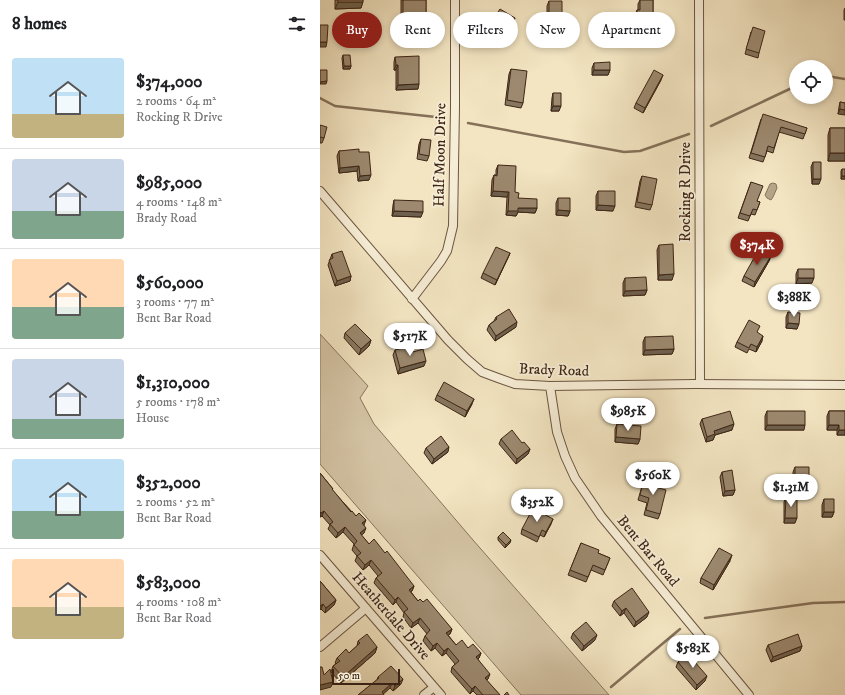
<!DOCTYPE html>
<html lang="en">
<head>
<meta charset="utf-8">
<style>
	body { margin:0; font-family:"IM FELL DW Pica",serif; background:#f6f6f6; color:#202124; height:100vh; display:flex; flex-direction:column; font-size:15px; white-space:nowrap }
	* { box-sizing:border-box; margin:0 }
	p { font-size:13px; color:#757577 }
	.icon { flex:none; width:22px; height:22px; fill:none; stroke:currentColor; stroke-width:2; stroke-linecap:round; stroke-linejoin:round }
	.map { position:relative; flex:1; overflow:hidden }
	.sheet { display:flex; flex-direction:column; background:#fff; width:320px }
	.sheet>* { flex:none }
	.banner { position:absolute; left:12px; top:12px; width:380px; height:36px; display:flex; gap:8px }
	.fabs { position:absolute; left:469px; top:60px; display:grid; gap:8px }
	.fabs a { display:grid; place-items:center; width:44px; height:44px; border-radius:50%; background:#fff; box-shadow:0 2px 6px #0003; font-size:20px }
	.scale { position:absolute; left:12px; bottom:10px; width:68px; box-sizing:border-box; padding-left:4px; border:2px solid #3e2515; border-top:0; font-size:11px; line-height:14px; white-space:nowrap; color:#3e2515; -webkit-text-stroke:3px #f7eed7; paint-order:stroke }
	.price { position:absolute; translate:-50% -34px; padding:0 9px; border-radius:14px; background:#fff; color:#222; font-size:13px; line-height:26px; filter:drop-shadow(0 1px 2px #0008) }
	.price::after { content:''; position:absolute; left:50%; top:24px; width:12px; height:9px; margin-left:-6px; background:inherit; clip-path:polygon(0 0,100% 0,50% 100%) }
	.price.active { background:#8f2418; color:#fff }
	ul { padding:0; list-style:none }
	li { display:flex; align-items:center; gap:12px; height:100px; padding:0 12px }
	li+li { border-top:1px solid #e0e0e0 }
	li span { display:grid; place-items:center; flex:none; width:112px; height:80px; border-radius:4px; color:#555 }
	li>.icon { margin-inline-start:auto }
	span .icon { width:48px; height:48px; fill:#fffc; stroke-width:1 }
	li b { font-size:17px }
	h2 { display:flex; justify-content:space-between; align-items:center; height:48px; padding:0 12px; font-size:17px }
	.pill { padding:0 14px; border-radius:18px; background:#fff; box-shadow:0 2px 6px #0003; font-size:14px; line-height:36px }
	.pill.active { background:#8f2418; color:#fff }
	main { display:flex; flex:1; min-height:0 }
	.map>svg:first-child { display:block }
</style>
</head>
<body>
<main>
<section class="sheet">
<h2>8 homes<svg class="icon" aria-label="filters" viewBox="0 0 24 24"><path d="M4 7h16M4 17h16"/><circle cx="9" cy="7" r="2"/><circle cx="15" cy="17" r="2"/></svg></h2>
<ul>
<li><span style="background:linear-gradient(#bfe0f5 70%,#c2b280 0)"><svg class="icon" aria-label="home" viewBox="0 0 24 24"><path d="M3 11l9-7 9 7M6 9v11h12V9"/></svg></span><div><b>$374,000</b><p>2 rooms · 64 m²</p><p>Rocking R Drive</p></div></li>
<li><span style="background:linear-gradient(#c9d6e8 65%,#7fa58c 0)"><svg class="icon" aria-label="home" viewBox="0 0 24 24"><path d="M3 11l9-7 9 7M6 9v11h12V9"/></svg></span><div><b>$985,000</b><p>4 rooms · 148 m²</p><p>Brady Road</p></div></li>
<li><span style="background:linear-gradient(#ffd9b3 60%,#7fa58c 0)"><svg class="icon" aria-label="home" viewBox="0 0 24 24"><path d="M3 11l9-7 9 7M6 9v11h12V9"/></svg></span><div><b>$560,000</b><p>3 rooms · 77 m²</p><p>Bent Bar Road</p></div></li>
<li><span style="background:linear-gradient(#c9d6e8 75%,#7fa58c 0)"><svg class="icon" aria-label="home" viewBox="0 0 24 24"><path d="M3 11l9-7 9 7M6 9v11h12V9"/></svg></span><div><b>$1,310,000</b><p>5 rooms · 178 m²</p><p>House</p></div></li>
<li><span style="background:linear-gradient(#bfe0f5 65%,#7fa58c 0)"><svg class="icon" aria-label="home" viewBox="0 0 24 24"><path d="M3 11l9-7 9 7M6 9v11h12V9"/></svg></span><div><b>$352,000</b><p>2 rooms · 52 m²</p><p>Bent Bar Road</p></div></li>
<li><span style="background:linear-gradient(#ffd9b3 60%,#c2b280 0)"><svg class="icon" aria-label="home" viewBox="0 0 24 24"><path d="M3 11l9-7 9 7M6 9v11h12V9"/></svg></span><div><b>$583,000</b><p>4 rooms · 108 m²</p><p>Bent Bar Road</p></div></li>
</ul>
</section>
<div class="map">
<svg width="525" height="695" viewBox="0 0 525 695">
	<rect width="100%" height="100%" fill="#f3e5c2"/>
	<filter id="stains"><feTurbulence type="fractalNoise" baseFrequency=".005" numOctaves="4"/><feColorMatrix values="0 0 0 0 .2 0 0 0 0 .09 0 0 0 0 .02 0 0 0 .5 -.17"/></filter>
	<radialGradient id="worn" r=".72"><stop offset=".6" stop-color="#630" stop-opacity="0"/><stop offset="1" stop-color="#630" stop-opacity=".3"/></radialGradient>
	<path fill="#d4c4a5" stroke="#89745d" d="M0,334L48,386L40,398L54,424L153,540L289,695H201L0,464Z"/>
	<path fill="#b5a487" stroke="#857159" d="M453,183L456,184L457,188L453,197L451,200L447,198L445,195L450,184Z"/>
	<g fill="none" stroke-linecap="round" stroke-linejoin="round">
		<path stroke="#857159" stroke-width="2.5" d="M506,76L525,79
			M0,98L15,106L125,118
			M148,123L304,152L320,151L369,134
			M391,126L476,86
			M385,618L493,603L525,602
			M291,687L360,629"/>
		<g stroke="#6b5540" stroke-width="10">
			<path id="street" d="M379,0L380,384
				M0,191L128,340L147,359L162,372L178,378L195,384L230,386L375,384L525,385
				M92,299L121,261L127,251L133,226L135,107V0
				M230,386L237,432L245,456L255,478L281,516L429,695
				M0,555L121,695
				M0,647L46,608
				M104,695L114,687"/>
		</g>
		<use href="#street" stroke="#f7eed7" stroke-width="8"/>
	</g>
	<path fill="#86765f" stroke="#3e2515" d="M15,0H43L41,8L15,9Z
		M81,0H106V20L104,25H81Z
		M320,0H333V15L347,23L345,28L337,41L315,29V15L317,10H318V4Z
		M229,1L240,28H227V6Z
		M525,8V20H524V10Z
		M193,23L186,33L184,31L178,40L166,32L168,27Z
		M431,32L439,53L438,58L425,54Z
		M23,55L31,66L30,69H23L22,58Z
		M75,57L98,89L76,90V70H74V62Z
		M274,63L290,70L288,75H272V68Z
		M191,69L203,103L201,108L185,105L189,74Z
		M341,80L323,113L314,108L316,103Z
		M233,93L239,111H231L232,98Z
		M520,102L525,103L518,114L519,107Z
		M441,119L487,128L483,139L459,132L453,153L447,151L443,162L429,158Z
		M0,125L4,138L2,143H0Z
		M510,128H525V161H508V135Z
		M101,139L109,156L107,161L97,159L99,144Z
		M19,151L39,152L49,180L38,181L37,171L19,173L17,156Z
		M493,162L499,184H492L491,167Z
		M178,165L195,192L198,198L217,208L215,213L198,212L196,216L186,215L187,197L171,196L172,180L174,175H176V170Z
		M522,169L525,179H521V171Z
		M322,176L332,205L330,210L315,207L320,181Z
		M431,182L437,201L440,202L435,215L431,214L428,221L418,218Z
		M278,191L293,211L276,210V196Z
		M238,198L250,211L248,216L236,215V203Z
		M74,200L101,217L72,216L73,205Z
		M339,245L352,280H338L337,250Z
		M190,253L175,285L161,278L163,273Z
		M12,254L31,276L30,281L15,286L8,265Z
		M451,256L449,261L434,287L422,281L424,276Z
		M478,269L492,283L476,284V274Z
		M305,278L327,290L325,295L303,296V283Z
		M468,312L477,329L466,328V317Z
		M176,317L196,327L175,341L167,330L169,325L174,321Z
		M25,333L51,340L49,346L39,355L24,338Z
		M437,333L442,341L436,352L429,349L427,353L415,347L417,342Z
		M325,337L354,349L352,354L323,355V342Z
		M75,350L93,352L104,366L78,374L73,355Z
		M117,395L152,404L145,417L115,400Z
		M447,411L484,430H445V416Z
		M509,411H525V435H517V430H507V416Z
		M382,419L412,430L395,435L393,440L386,442L380,424Z
		M297,424L320,439L318,444L295,442V429Z
		M181,439L202,443L210,449L208,454L196,464L179,444Z
		M106,448L128,452L112,464L104,453Z
		M475,467L489,476L487,481H473V472Z
		M402,472L415,490L413,495L403,496L400,477Z
		M0,473L13,489L12,490L44,525V533L41,535L49,544L94,586L92,591L91,592L98,601L103,602L132,629L130,634L128,635L136,645L148,648L161,653L159,658L158,659L168,679L166,680L180,695H157L153,691L150,694L131,672L132,667L135,664L126,653L122,656L115,648L111,651L103,641L105,636L107,634L98,623L91,628L83,617L84,613L76,602L73,605L54,583L56,578L58,576L49,565L43,570L35,561L37,556L32,550L34,544L23,532L16,538L8,529L10,525L2,516L0,517Z
		M324,479L335,487L340,514L338,519L324,515L327,503L318,500Z
		M466,497L475,523H464V502Z
		M504,499L514,512L512,517H502V505Z
		M231,524L224,537L220,535L217,542L201,534L202,529Z
		M178,537L190,543L185,548L178,540Z
		M261,543L278,553L290,558L283,575L271,570L266,582L248,575Z
		M410,561L393,590L380,583L381,578Z
		M0,581L16,600L14,605L5,613L1,609L0,610Z
		M294,601L327,617L314,627L304,613L300,616L292,606Z
		M253,633L275,640L262,651L251,638Z
		M38,641L57,647L55,653L21,683L11,672L13,666L16,664L15,663L17,658L29,653L37,646Z
		M448,645L482,646L480,651L451,662L446,650Z
		M358,662L385,681L376,690L356,667Z
		M58,677L81,684L73,691L70,688L63,694L38,695L57,680Z"/>
	<path fill="#6d604e" stroke="#3e2515" d="M18,2H43L41,8L15,9Z
		M195,18L193,23L186,33L188,28Z
		M83,20H106L104,25H81Z
		M242,22L240,28H227L229,23Z
		M347,23L345,28L337,41L339,36Z
		M185,26L184,31L178,40L179,35Z
		M0,42H7L6,47H0Z
		M76,65H78L76,70H74Z
		M24,66H31L30,69H23Z
		M274,70H290L288,75H272Z
		M343,75L341,80L323,113L325,108Z
		M7,81L6,84H0V82Z
		M99,84L98,89L76,90L78,85Z
		M233,106H241L239,111H231Z
		M520,109L525,110V115L518,114Z
		M510,153H525V161H508Z
		M39,166L37,171L19,173L20,168Z
		M51,175L49,180L38,181L40,176Z
		M522,176H525V179H521Z
		M493,179H501L499,184H492Z
		M173,191L189,192L187,197L171,196Z
		M278,205L295,206L293,211L276,210Z
		M198,208H217L215,213L198,212L196,216L186,215L188,211Z
		M238,210L250,211L248,216L236,215Z
		M74,211L103,212L101,217L72,216Z
		M190,253L188,258L175,285L177,280Z
		M451,256L449,261L434,287L435,282Z
		M354,274L352,280H338L339,275Z
		M31,276L30,281L15,286L17,281Z
		M478,278H494L492,283L476,284Z
		M327,290L325,295L303,296L305,291Z
		M197,322L196,327L175,341L176,336Z
		M468,323L479,324L477,329L466,328Z
		M443,336L442,341L436,352L437,347Z
		M51,340L49,346L39,355L41,349Z
		M354,349L352,354L323,355L325,350Z
		M106,361L104,366L78,374L80,368Z
		M154,399L152,404L145,417L147,411Z
		M414,424L412,430L395,435L393,440L386,442L387,437L394,431Z
		M447,425H485L484,430H445Z
		M509,425H519L517,430H507Z
		M519,430H525V435H517Z
		M296,437L320,439L318,444L295,442Z
		M129,447L128,452L112,464L114,459Z
		M210,449L208,454L196,464L197,459Z
		M475,476H489L487,481H473Z
		M415,490L413,495L403,496L405,491Z
		M4,511L2,516L0,517L1,513Z
		M504,512H514L512,517H502Z
		M465,518H477L475,523H464Z
		M233,519L231,524L224,537L226,532Z
		M46,520L44,525L40,528L42,523Z
		M25,527L23,532L16,538L18,533Z
		M46,528L44,533L38,538L40,533Z
		M191,540L190,543L185,548L186,545Z
		M412,555L410,561L393,590L394,585Z
		M51,560L49,565L43,570L45,565Z
		M94,586L92,591L87,595L89,590Z
		M78,597L76,602L73,605L75,600Z
		M16,600L14,605L5,613L6,608Z
		M3,604L1,609L0,610V606Z
		M306,608L304,613L300,616L302,611Z
		M329,612L327,617L314,627L316,622Z
		M100,618L98,623L91,628L93,623Z
		M132,629L130,634L125,638L126,633Z
		M277,635L275,640L262,651L264,646Z
		M117,643L115,648L111,651L113,646Z
		M482,646L480,651L451,662L453,657Z
		M57,647L55,653L21,683L23,677Z
		M128,648L126,653L122,656L124,651Z
		M161,653L159,658L154,662L156,657Z
		M170,674L168,679L163,683L165,678Z
		M387,676L385,681L376,690L377,685Z
		M83,679L81,684L73,691L75,686Z
		M13,682L11,687L0,690V685Z
		M72,683L70,688L62,695V692Z
		M155,686L153,691L150,694L152,689Z"/>
	<path fill="#9c896f" stroke="#3e2515" d="M18,0H43V2H18Z
		M83,0H106V20H83Z
		M320,0H333V15L347,23L339,36L317,24V10H320Z
		M229,1H242V22L229,23Z
		M180,9L195,18L188,28L185,26L179,35L168,27Z
		M0,25H8L7,42H0Z
		M433,27L445,31L439,53L426,49Z
		M23,55H30L31,66H24Z
		M99,56V84L78,85V65H76L75,57Z
		M290,62V70H274V63Z
		M191,69L207,71L203,103L187,100Z
		M0,70H7V81L0,82Z
		M334,70L343,75L325,108L316,103Z
		M233,93H241V106H233Z
		M520,102L525,103V110L520,109Z
		M443,114L487,128L485,134L461,127L454,148L448,146L445,157L431,153Z
		M0,125L7,127L4,138L0,137Z
		M510,128H525V153H510Z
		M101,139L111,140L109,156L99,154Z
		M39,149V152H49L51,175L40,176L39,166L20,168L19,151Z
		M493,162H501V179H493Z
		M178,165L196,166L195,192L199,193L198,198L217,199V208H198V211H188L189,192L173,191L174,175L177,176Z
		M522,169H525V176H522Z
		M322,176L337,179L332,205L317,202Z
		M431,182L443,186L437,201L440,202L437,210L433,209L430,216L420,213Z
		M278,191H295V206L278,205Z
		M238,198H250V211L238,210Z
		M74,200L103,201V212L74,211Z
		M353,244L354,274L339,275V245Z
		M176,247L190,253L177,280L163,273Z
		M439,249L451,256L435,282L424,276Z
		M22,251L31,276L17,281L9,260L13,258L12,254Z
		M478,269H494V278H478Z
		M326,277L327,290L305,291V278Z
		M189,309L197,322L176,336L169,325L177,319L176,317Z
		M468,312L480,313L479,324L468,323Z
		M429,320L440,326L437,332L443,336L437,347L431,344L429,348L417,342Z
		M35,324L51,340L41,349L25,333Z
		M353,336L354,349L325,350V337Z
		M91,346L93,352L103,349L106,361L80,368L75,350Z
		M124,382L154,399L147,411L117,395Z
		M410,411L414,424L394,431L395,434L387,437L382,419Z
		M447,411H485V425H447Z
		M509,411H525V430H519V425H509Z
		M297,424L321,426L320,439L296,437Z
		M192,430L202,443L204,442L210,449L197,459L181,439Z
		M121,436L129,447L114,459L106,448Z
		M475,467H489V476H475Z
		M412,470L415,490L405,491L402,472Z
		M0,473L13,489H12L31,512L32,511L36,516L39,513L46,520L42,523L46,528L40,533L49,544L54,539L65,553L67,551L94,586L89,590L98,601L100,599L103,602L107,599L132,629L126,633L136,645L142,640L148,648L153,644L161,653L156,657L170,674L165,678L180,695H163L155,686L152,689L132,667L139,661L128,648L124,651L117,643L113,646L105,636L110,630L100,618L93,623L84,612L88,609L78,597L75,600L56,578L62,573L51,560L45,565L37,556L41,553L34,545L37,541L25,527L18,533L10,524L13,522L4,511L1,513L0,512Z
		M324,479L336,482L335,487L346,490L340,514L326,510L329,498L320,495Z
		M466,497H477V518H465Z
		M504,499H514V512H504Z
		M213,508L233,519L226,532L222,530L219,537L202,529Z
		M183,532L191,540L186,545L178,537Z
		M261,543L279,550L278,553L290,558L285,570L273,565L268,577L250,570Z
		M399,548L412,555L394,585L381,578Z
		M0,581L16,600L6,608L3,604L0,606Z
		M312,588L329,612L316,622L306,608L302,611L294,601Z
		M266,622L277,635L264,646L253,633Z
		M47,634L57,647L23,677L13,666L20,661L17,658L26,649L29,653L40,643L38,641Z
		M478,634L482,646L453,657L448,645Z
		M368,654L387,676L377,685L358,662Z
		M71,666L83,679L75,686L72,683L62,692L64,695H38L59,678L58,677Z
		M0,667H2L4,675L10,669L13,682L0,685Z
		M187,692L189,695H184Z"/>
	<g text-anchor="middle" dominant-baseline="central" stroke-width="3.5" stroke-linejoin="round" paint-order="stroke">
		<g font-size="15" fill="#3e2515" stroke="#f7eed7">
			<text transform="translate(120 155) rotate(-89)">Half Moon Drive</text>
			<text transform="translate(365 192) rotate(-90)">Rocking R Drive</text>
			<text transform="translate(234 370) rotate(2)">Brady Road</text>
			<text transform="translate(328 551) rotate(50)">Bent Bar Road</text>
			<text transform="translate(71 616) rotate(49)">Heatherdale Drive</text>
		</g>
	</g>
	<rect width="100%" height="100%" filter="url(#stains)"/>
	<rect width="100%" height="100%" fill="url(#worn)"/>
</svg>
<div class="fabs">
<a><svg class="icon" aria-label="locate" viewBox="0 0 24 24"><circle cx="12" cy="12" r="6"/><path d="M12 2v4M12 18v4M2 12h4M18 12h4"/></svg></a>
</div>
<div class="scale">50 m</div>
<b class="price active" style="left:437px;top:266px">$374K</b>
<b class="price" style="left:474px;top:318px">$388K</b>
<b class="price" style="left:90px;top:357px">$517K</b>
<b class="price" style="left:308px;top:432px">$985K</b>
<b class="price" style="left:333px;top:496px">$560K</b>
<b class="price" style="left:471px;top:508px">$1.31M</b>
<b class="price" style="left:217px;top:523px">$352K</b>
<b class="price" style="left:373px;top:669px">$583K</b>
<div class="banner">
<a class="pill active">Buy</a>
<a class="pill">Rent</a>
<a class="pill">Filters</a>
<a class="pill">New</a>
<a class="pill">Apartment</a>
</div>
</div>
</main>
</body>
</html>
